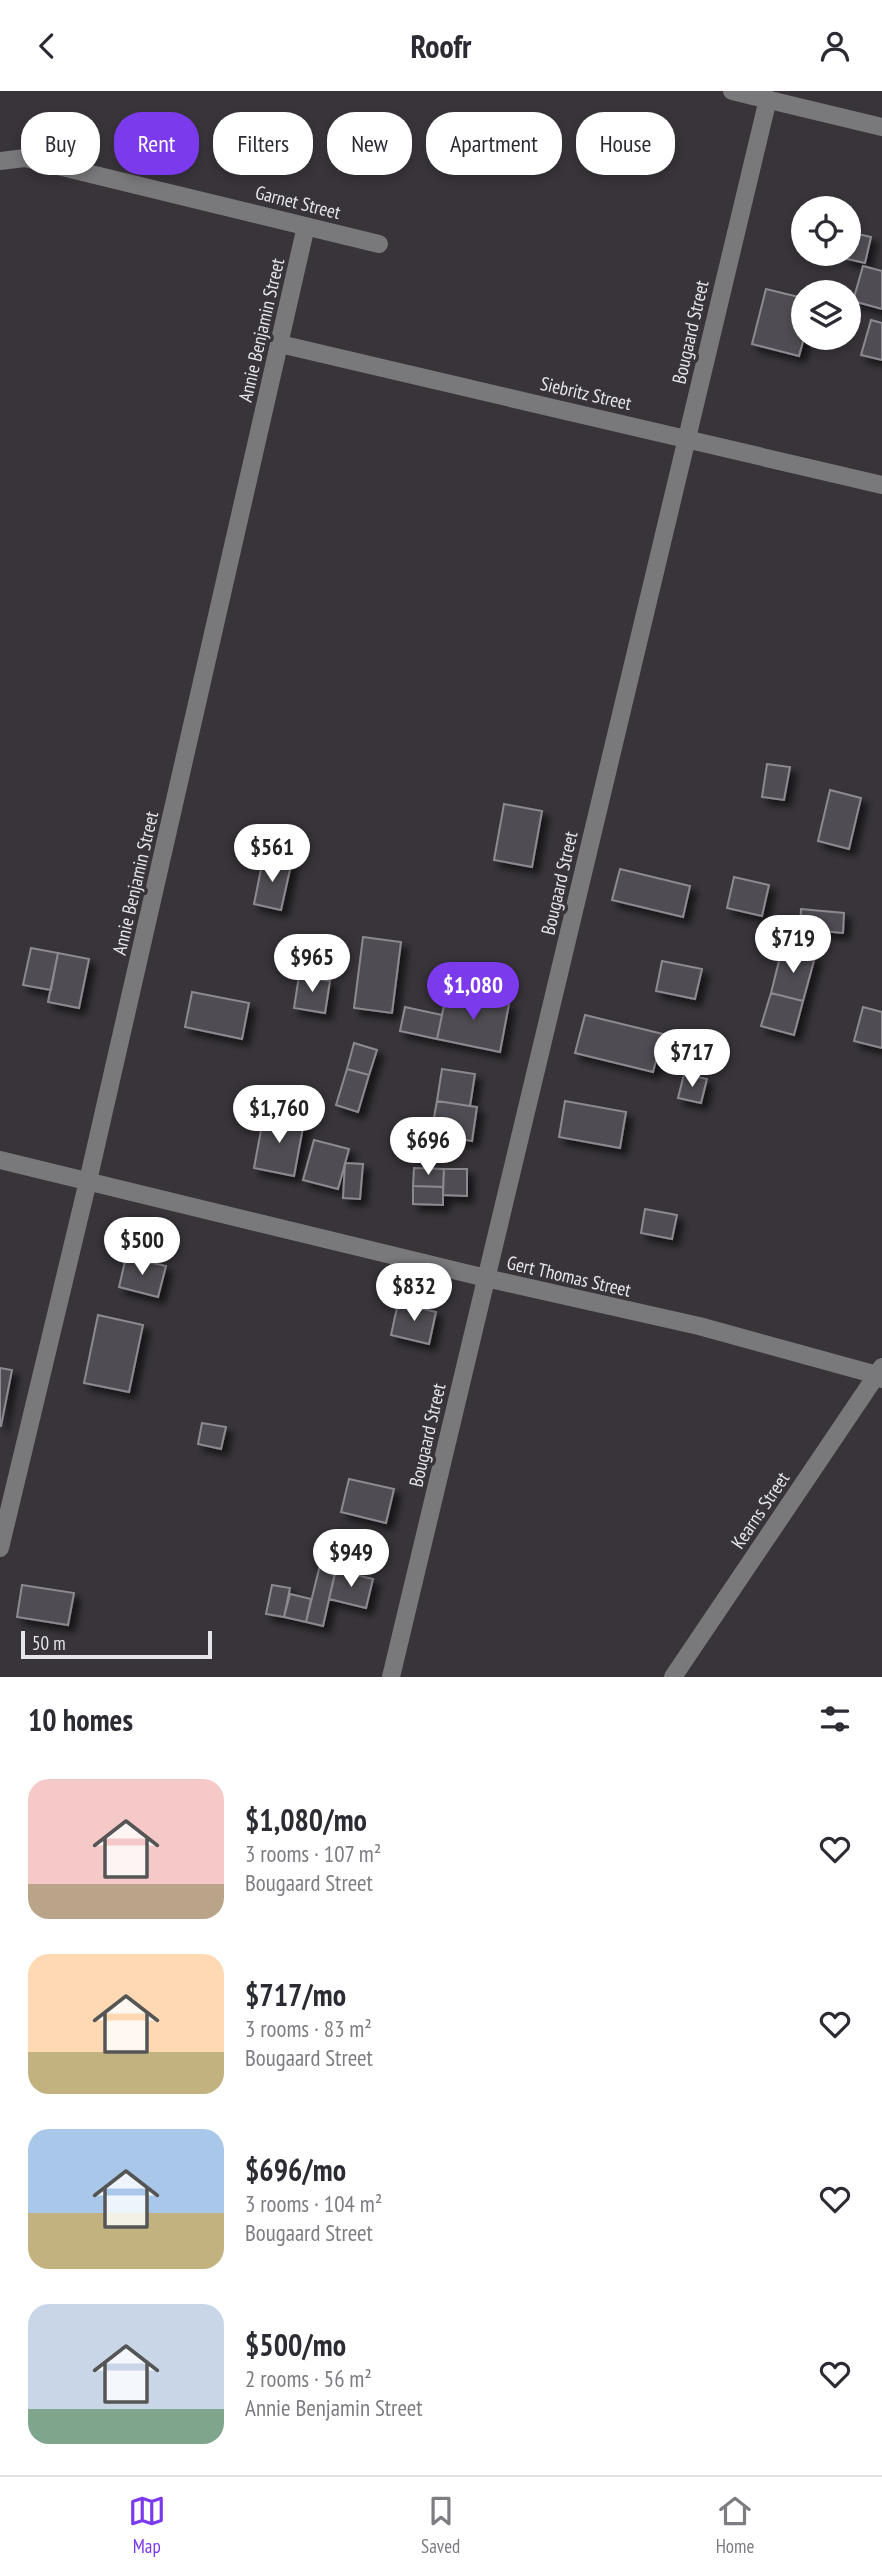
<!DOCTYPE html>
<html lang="en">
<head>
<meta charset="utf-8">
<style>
	body { margin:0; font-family:"PT Sans Narrow",sans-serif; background:#f2f2f3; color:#2b2b33; height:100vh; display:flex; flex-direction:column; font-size:26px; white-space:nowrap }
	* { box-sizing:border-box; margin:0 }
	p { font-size:23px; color:#7c7c81 }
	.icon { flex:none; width:38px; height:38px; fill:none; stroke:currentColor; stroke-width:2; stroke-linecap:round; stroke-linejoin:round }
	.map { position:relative; height:1586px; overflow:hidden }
	.sheet { display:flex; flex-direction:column; background:#fff; flex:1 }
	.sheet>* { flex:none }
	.guide { position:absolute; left:21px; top:21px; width:840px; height:63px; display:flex; gap:14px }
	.fabs { position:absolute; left:791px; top:105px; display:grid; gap:14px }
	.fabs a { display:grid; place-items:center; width:70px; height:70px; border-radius:50%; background:#fff; box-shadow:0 4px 10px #0003; font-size:35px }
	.scale { position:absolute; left:21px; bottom:18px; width:191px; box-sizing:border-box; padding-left:7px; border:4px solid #e7e5e9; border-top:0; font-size:19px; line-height:24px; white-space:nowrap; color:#e7e5e9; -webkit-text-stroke:5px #38343a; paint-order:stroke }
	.price { position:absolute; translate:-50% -60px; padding:0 16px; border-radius:24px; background:#fff; color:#222; font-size:23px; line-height:46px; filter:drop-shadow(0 2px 4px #0008) }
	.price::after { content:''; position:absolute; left:50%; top:42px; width:21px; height:16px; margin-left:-10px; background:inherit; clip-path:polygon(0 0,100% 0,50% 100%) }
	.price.selected { background:#7c3aed; color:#fff }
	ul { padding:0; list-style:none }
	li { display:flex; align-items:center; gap:21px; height:175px; padding:0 28px }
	li span { display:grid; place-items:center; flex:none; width:196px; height:140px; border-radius:21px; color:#555 }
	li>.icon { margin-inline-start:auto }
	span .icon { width:84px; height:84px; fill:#fffc; stroke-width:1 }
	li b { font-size:30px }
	h2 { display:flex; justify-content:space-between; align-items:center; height:84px; padding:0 28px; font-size:30px }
	.pill { padding:0 24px; border-radius:28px; background:#fff; box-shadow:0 4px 10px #0003; font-size:24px; line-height:63px }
	.pill.selected { background:#7c3aed; color:#fff }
	header { display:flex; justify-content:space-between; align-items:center; height:91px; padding:0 28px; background:#fff; font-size:32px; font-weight:800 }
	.tab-bar { display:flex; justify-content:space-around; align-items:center; height:98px; border-top:2px solid #e1e1e2; background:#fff; font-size:19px; color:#7c7c81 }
	.tab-bar a { display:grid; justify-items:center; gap:4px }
	.tab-bar .selected { color:#7c3aed }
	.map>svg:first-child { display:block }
</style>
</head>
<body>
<header><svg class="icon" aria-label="back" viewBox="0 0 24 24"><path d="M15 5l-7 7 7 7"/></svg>Roofr<svg class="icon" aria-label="person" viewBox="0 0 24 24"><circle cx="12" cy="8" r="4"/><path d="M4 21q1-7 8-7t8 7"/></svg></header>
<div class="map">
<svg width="882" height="1586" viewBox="0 0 882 1586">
	<defs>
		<filter id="shadow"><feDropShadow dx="6" dy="6" stdDeviation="3.5" flood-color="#0009"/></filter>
	</defs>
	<rect width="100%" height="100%" fill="#38343a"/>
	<path fill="#504d53" stroke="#8d8990" stroke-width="2" filter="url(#shadow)" d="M849,141L871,146L865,172L843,167L844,163H849Z
		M863,175L882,180V218L853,210Z
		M766,198L803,207L804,247L799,265L752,253Z
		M871,229L882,232V269L861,264Z
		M767,673L790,676L784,709L762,706Z
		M830,699L861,707L849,758L818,750Z
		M504,713L542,720L532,776L494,769Z
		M263,768L291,774L281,819L254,813Z
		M620,778L690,795L683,826L612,809Z
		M734,786L769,794L762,825L727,817Z
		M801,818L844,822L843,842L800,838Z
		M363,846L401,851L392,922L354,917Z
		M31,857L58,862L51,899L23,894Z
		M782,858L815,866L803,910L771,902Z
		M58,862L89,868L79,917L48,911Z
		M662,870L702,878L695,908L656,900Z
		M299,885L330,890L325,922L294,917Z
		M447,900L509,913L500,961L437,948Z
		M192,901L249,912L242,948L185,936Z
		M771,902L803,910L794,944L761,935Z
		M405,916L442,924L437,948L400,940Z
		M863,916L882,921V957L854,950Z
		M585,924L663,943L653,981L575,962Z
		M354,952L377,959L369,984L347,978Z
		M347,978L369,984L358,1021L336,1014Z
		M442,978L475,983L470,1015L437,1010Z
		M684,983L707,988L701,1012L678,1007Z
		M437,1010L477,1016L472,1050L431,1043Z
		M565,1010L626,1021L620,1057L559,1046Z
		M264,1023L304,1031L294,1085L254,1077Z
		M314,1049L349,1058L338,1098L303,1089Z
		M345,1072L363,1073L360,1108L343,1107Z
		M414,1077L444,1078L443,1096L413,1095Z
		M444,1078H467V1105L443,1104Z
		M413,1095L443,1096V1114L413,1113Z
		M645,1118L677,1124L672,1148L641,1142Z
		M126,1166L166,1175L158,1206L119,1196Z
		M398,1212L436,1221L429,1253L391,1244Z
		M98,1224L143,1234L129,1301L84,1292Z
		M0,1277L12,1279L1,1335H0Z
		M202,1332L226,1336L221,1358L198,1353Z
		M349,1388L394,1398L386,1432L341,1421Z
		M320,1474L336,1477L323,1535L306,1531Z
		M336,1479L373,1488L366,1517L329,1508Z
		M22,1494L74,1502L68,1534L17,1526Z
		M272,1494L290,1497L284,1526L266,1523Z
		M290,1503L311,1508L306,1531L284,1526Z"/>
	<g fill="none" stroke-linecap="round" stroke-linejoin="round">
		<path stroke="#79787b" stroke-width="18" d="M732,0L882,36
			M0,70L25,67L379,153
			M280,253L882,394
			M0,1069L486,1187L699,1235L877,1284L882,1288
			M0,1457L88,1090L306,135
			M391,1586L768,8
			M673,1586L882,1276"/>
	</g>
	<g text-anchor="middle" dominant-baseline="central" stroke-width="7" stroke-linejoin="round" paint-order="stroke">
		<g font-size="19" fill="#e7e5e9" stroke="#38343a">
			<text transform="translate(298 111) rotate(14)">Garnet Street</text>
			<text transform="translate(261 239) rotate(-77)">Annie Benjamin Street</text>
			<text transform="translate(690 241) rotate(-77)">Bougaard Street</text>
			<text transform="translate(586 302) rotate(13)">Siebritz Street</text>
			<text transform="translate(135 792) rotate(-77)">Annie Benjamin Street</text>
			<text transform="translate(559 792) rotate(-77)">Bougaard Street</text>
			<text transform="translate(569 1185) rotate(13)">Gert Thomas Street</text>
			<text transform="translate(427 1344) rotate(-77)">Bougaard Street</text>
			<text transform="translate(760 1419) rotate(-56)">Kearns Street</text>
		</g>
	</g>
</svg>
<div class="fabs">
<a><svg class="icon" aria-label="locate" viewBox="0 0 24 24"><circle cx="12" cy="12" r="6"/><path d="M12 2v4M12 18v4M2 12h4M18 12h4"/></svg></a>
<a><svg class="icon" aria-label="layers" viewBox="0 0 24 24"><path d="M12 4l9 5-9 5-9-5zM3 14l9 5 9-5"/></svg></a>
</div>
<div class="scale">50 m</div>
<b class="price" style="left:272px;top:793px">$561</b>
<b class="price" style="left:793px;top:884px">$719</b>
<b class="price" style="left:312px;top:903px">$965</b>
<b class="price selected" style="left:473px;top:931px">$1,080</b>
<b class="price" style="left:692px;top:998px">$717</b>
<b class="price" style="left:279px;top:1054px">$1,760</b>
<b class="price" style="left:428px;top:1086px">$696</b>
<b class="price" style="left:142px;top:1186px">$500</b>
<b class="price" style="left:414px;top:1232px">$832</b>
<b class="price" style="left:351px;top:1498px">$949</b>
<div class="guide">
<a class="pill">Buy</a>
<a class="pill selected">Rent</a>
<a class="pill">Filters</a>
<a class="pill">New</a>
<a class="pill">Apartment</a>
<a class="pill">House</a>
</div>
</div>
<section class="sheet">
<h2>10 homes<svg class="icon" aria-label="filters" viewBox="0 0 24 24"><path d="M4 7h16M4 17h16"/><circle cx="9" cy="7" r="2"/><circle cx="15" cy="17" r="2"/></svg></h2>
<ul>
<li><span style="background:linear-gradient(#f6c9c9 75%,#b9a48a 0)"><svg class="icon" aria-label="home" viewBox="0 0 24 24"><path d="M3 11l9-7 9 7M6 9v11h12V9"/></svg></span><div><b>$1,080/mo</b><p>3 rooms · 107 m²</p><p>Bougaard Street</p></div><svg class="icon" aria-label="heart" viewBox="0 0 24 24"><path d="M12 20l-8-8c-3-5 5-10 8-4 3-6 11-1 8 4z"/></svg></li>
<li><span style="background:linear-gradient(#ffd9b3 70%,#c2b280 0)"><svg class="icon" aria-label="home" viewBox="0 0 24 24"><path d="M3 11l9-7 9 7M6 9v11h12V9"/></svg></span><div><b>$717/mo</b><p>3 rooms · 83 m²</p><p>Bougaard Street</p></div><svg class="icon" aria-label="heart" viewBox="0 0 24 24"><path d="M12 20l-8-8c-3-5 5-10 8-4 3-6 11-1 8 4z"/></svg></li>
<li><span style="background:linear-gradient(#a9c7e8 60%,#c2b280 0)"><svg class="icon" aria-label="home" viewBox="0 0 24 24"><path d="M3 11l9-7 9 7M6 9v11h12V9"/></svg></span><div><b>$696/mo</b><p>3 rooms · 104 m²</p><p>Bougaard Street</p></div><svg class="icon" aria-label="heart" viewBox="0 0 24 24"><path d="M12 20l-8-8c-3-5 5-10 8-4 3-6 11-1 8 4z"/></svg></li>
<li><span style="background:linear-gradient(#c9d6e8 75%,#7fa58c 0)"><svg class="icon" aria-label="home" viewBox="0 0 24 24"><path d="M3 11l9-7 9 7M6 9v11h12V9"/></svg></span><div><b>$500/mo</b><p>2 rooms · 56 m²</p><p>Annie Benjamin Street</p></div><svg class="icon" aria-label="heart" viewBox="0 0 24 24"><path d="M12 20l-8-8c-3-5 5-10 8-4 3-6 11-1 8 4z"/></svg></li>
</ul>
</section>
<nav class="tab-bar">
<a class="selected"><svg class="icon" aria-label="map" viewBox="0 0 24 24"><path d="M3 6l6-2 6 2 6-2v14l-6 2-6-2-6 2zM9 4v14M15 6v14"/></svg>Map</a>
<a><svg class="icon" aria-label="saved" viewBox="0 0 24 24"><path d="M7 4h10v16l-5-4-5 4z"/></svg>Saved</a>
<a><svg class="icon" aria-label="home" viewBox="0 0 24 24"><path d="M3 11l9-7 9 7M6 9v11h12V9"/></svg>Home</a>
</nav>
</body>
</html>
